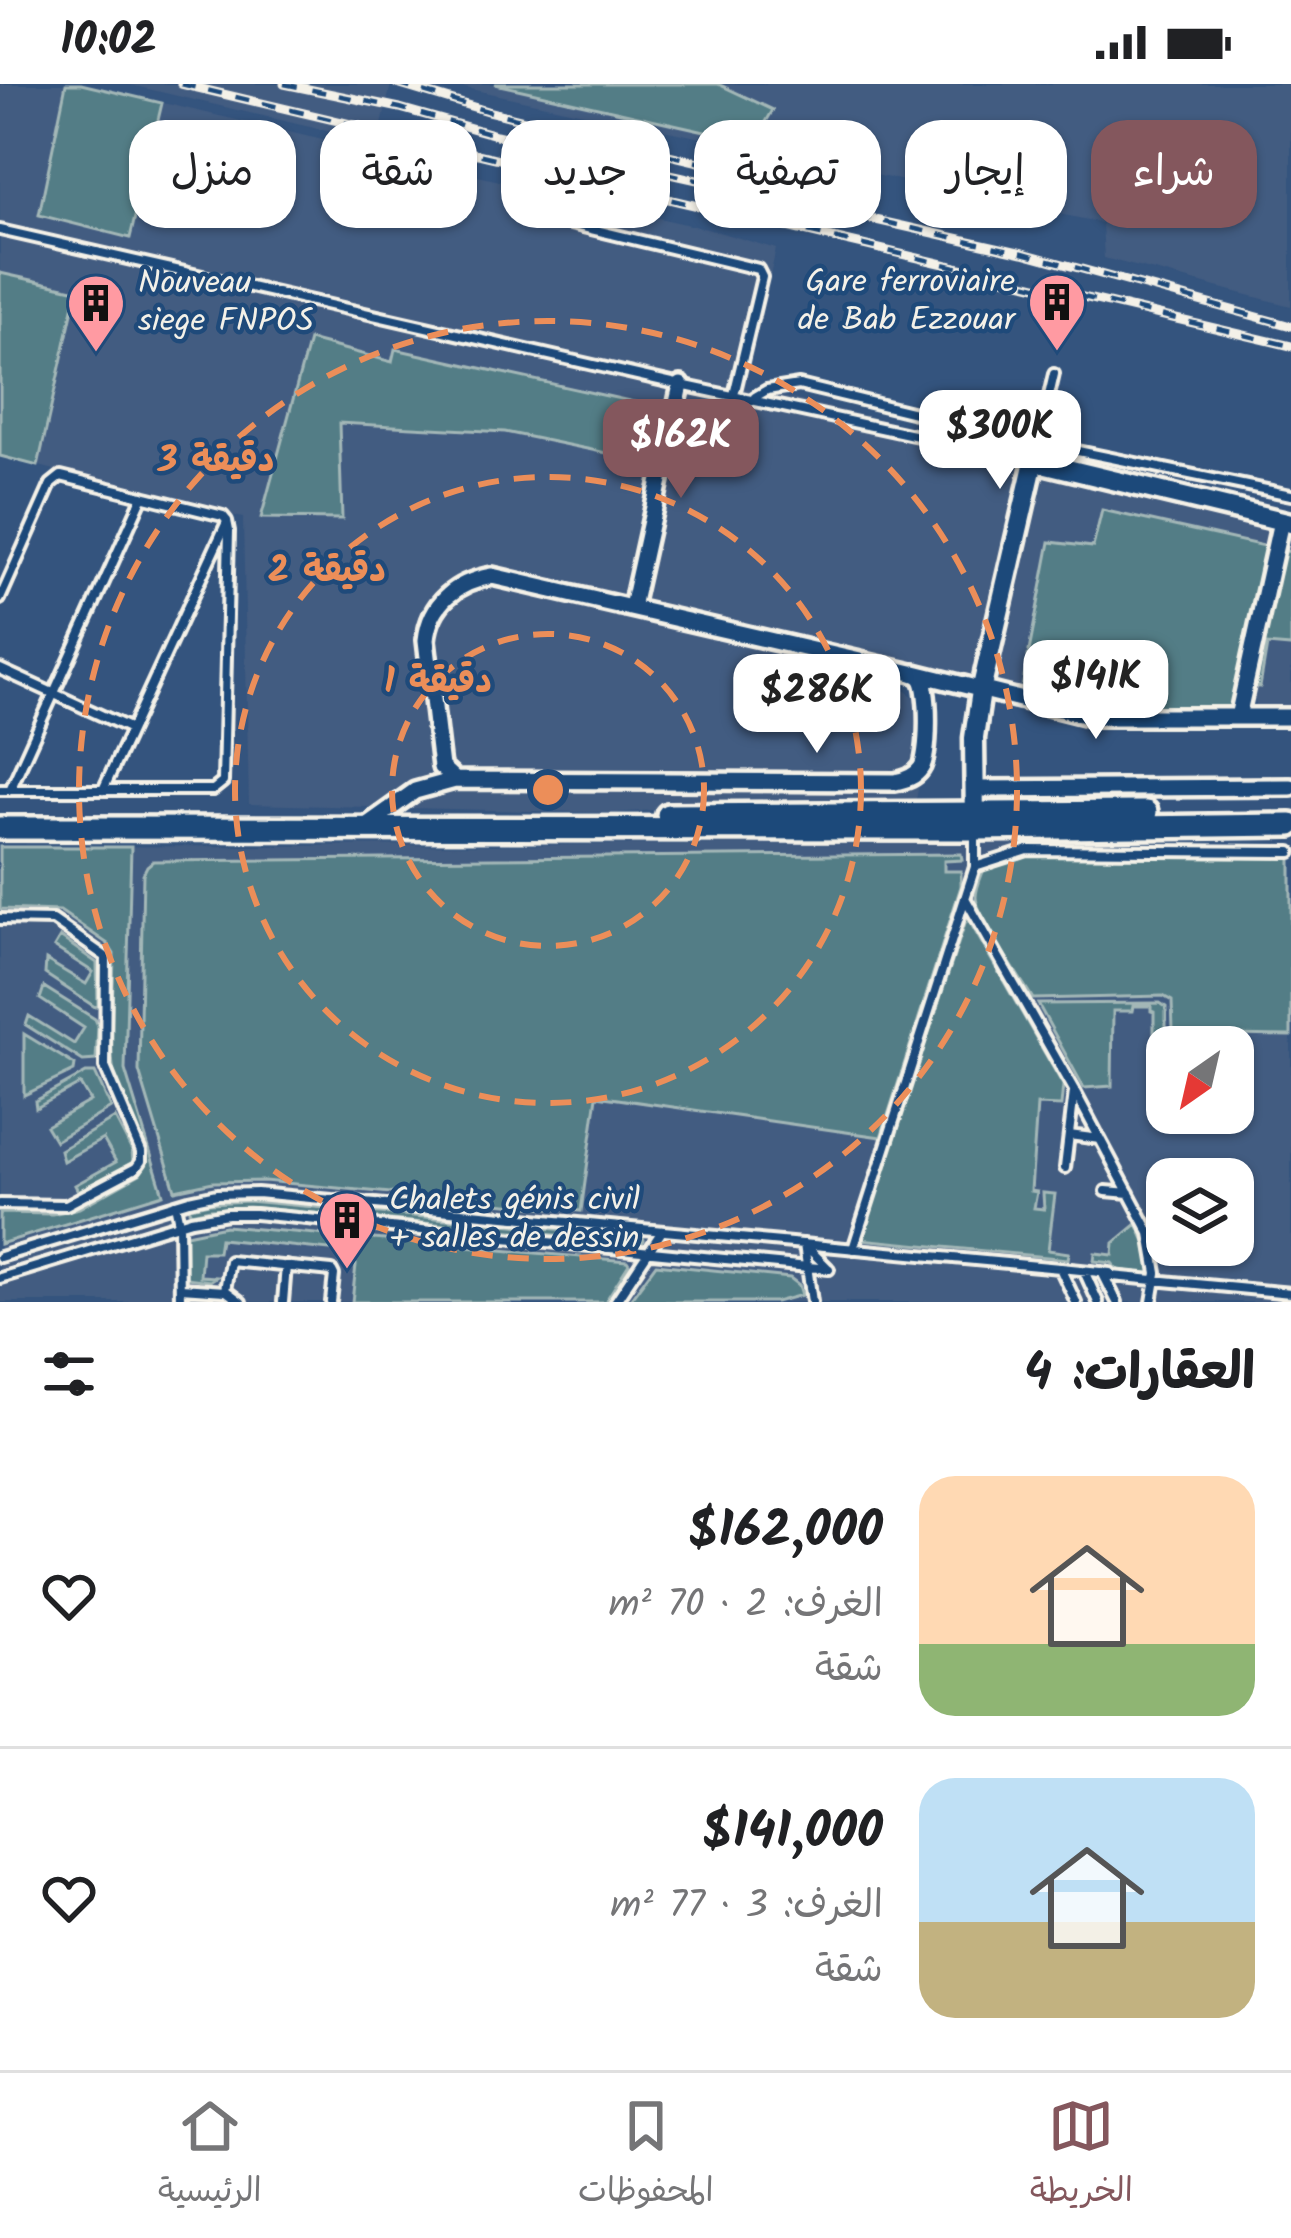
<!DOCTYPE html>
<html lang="ar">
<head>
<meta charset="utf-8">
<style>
	body { margin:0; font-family:Kalam,"Playpen Sans Arabic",sans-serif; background:#f6f6f6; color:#202124; direction:rtl; height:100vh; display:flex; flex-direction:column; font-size:45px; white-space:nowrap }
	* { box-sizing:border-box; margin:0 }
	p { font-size:39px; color:#757577 }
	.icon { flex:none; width:66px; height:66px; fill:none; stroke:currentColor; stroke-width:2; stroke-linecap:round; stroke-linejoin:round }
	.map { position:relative; height:1218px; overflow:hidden; direction:ltr }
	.side { display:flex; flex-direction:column; background:#fff; flex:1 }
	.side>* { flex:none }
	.banner { position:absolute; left:36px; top:36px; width:1221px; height:108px; direction:rtl; display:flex; gap:24px }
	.needle { width:78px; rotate:214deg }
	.controls { position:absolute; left:1146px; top:942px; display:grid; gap:24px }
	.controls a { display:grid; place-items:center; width:108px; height:108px; border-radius:24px; background:#fff; box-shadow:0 3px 9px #0004; font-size:60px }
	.price { position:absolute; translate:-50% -102px; padding:0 27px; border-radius:24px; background:#fff; color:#222; font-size:39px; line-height:78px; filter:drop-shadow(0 3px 6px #0008) }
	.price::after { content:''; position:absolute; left:50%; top:72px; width:36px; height:27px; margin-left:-18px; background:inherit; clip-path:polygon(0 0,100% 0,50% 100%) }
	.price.active { background:#84575d; color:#fff }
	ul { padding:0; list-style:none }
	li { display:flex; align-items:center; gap:36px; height:300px; padding:0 36px }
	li+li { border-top:3px solid #e0e0e0 }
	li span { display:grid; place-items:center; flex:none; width:336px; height:240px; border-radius:36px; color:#555 }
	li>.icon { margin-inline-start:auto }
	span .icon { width:144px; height:144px; fill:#fffc; stroke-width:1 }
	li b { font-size:51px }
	h2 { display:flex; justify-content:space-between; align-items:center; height:144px; padding:0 36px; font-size:51px }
	.tag { padding:0 42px; border-radius:36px; background:#fff; box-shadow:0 3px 9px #0004; font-size:42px; line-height:108px }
	.tag.active { background:#84575d; color:#fff }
	.status { display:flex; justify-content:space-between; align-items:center; height:84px; padding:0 60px; background:#fff; direction:ltr }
	.status svg { height:33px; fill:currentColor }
	.tab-bar { display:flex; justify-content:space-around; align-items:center; height:168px; border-top:3px solid #e0e0e0; background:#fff; font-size:33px; color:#757577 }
	.tab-bar a { display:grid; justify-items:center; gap:6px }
	.tab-bar .active { color:#84575d }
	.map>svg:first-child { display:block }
</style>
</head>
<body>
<div class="status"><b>10:02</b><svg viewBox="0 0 49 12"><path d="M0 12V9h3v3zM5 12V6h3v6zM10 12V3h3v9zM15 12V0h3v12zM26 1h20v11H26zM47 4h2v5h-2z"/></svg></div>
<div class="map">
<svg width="1291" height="1218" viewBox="0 0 1291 1218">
	<rect width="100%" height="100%" fill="#34547e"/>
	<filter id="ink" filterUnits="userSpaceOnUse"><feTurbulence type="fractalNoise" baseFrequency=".00833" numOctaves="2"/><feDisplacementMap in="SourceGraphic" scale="24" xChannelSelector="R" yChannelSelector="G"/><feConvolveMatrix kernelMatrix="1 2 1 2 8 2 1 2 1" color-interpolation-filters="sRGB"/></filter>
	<g filter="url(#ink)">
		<path fill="#435c81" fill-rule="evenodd" d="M0,0H81L715,147L776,165L745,304L1277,427L1233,628L1095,627L624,512V533L888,594L934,628L915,720L785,716L616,729L249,720L243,434L0,372Z
			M127,0H391L378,59Z
			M447,0H1291V222L1104,174L1102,139Z
			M1265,554L1291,557V624H1257L1254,613Z
			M984,759L1291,761V1218H0V763ZM1167,963H1233V1029H1167ZM1167,1095H1233V1161H1167Z"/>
		<path fill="#527d86" stroke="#a3b7b7" stroke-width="3" d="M66,0H81L162,19L130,154L39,131Z
			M495,0H718L773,26L754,58Z
			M0,189L77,206L38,382L0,372Z
			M309,256L392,278L395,265L661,324L650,378L505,348L339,339L342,435L261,434Z
			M1102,426L1291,468V563L1267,561L1260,603L1239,600L1233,628L1095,627L1021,609L1050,458L1093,463Z
			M0,763H131L125,986L163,1110L0,1160V1129L52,1130L79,1124L140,1090L146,1080C144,1048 125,1026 116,997C107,968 114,903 114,870L108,860L60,827L0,825Z
			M961,770L962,776L944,777V787H961V802L881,1053L597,1012L581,1127L264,1097L213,1098L175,1106L139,987L143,790L147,782L153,777Z
			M1034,770L1291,772V952L1177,950L1173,946L1172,917L1163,912L1033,915C1021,895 976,831 976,813C976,804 981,793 984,785L1010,774Z
			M967,833L1063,1001L1061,1022L1037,1021L1031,1107L1037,1108L1034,1124L1044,1125L1043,1109L1055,1110L1048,1166L1069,1169L1068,1175L860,1155Z
			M60,853L97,879L98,921L95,923L45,890L46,876L86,900L93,888L54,863Z
			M44,903L95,935L98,942L96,976L83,977L26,941L29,932L74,960L84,944L40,915Z
			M1160,919L1166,923V1007L1162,1011L1154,1012V928L1151,927V922H1133L1132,927H1113L1112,1002L1084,1004L1038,920Z
			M24,950L75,981L74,987L24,1011Z
			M86,989H95L111,1024L55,1057L46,1042L90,1017L80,1000L36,1024L35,1017Z
			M115,1034L132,1067L133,1078L78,1107L75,1101L116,1078L103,1055L63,1077L60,1066Z
			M248,1117L643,1153L644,1156L642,1159L248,1123L210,1125L191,1129L189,1126L190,1123L209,1119Z
			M1137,1140L1147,1162L1151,1190L1118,1186L1112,1179L1094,1177L1095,1169L1113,1171L1114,1159Z
			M225,1142L616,1176L627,1177L629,1180L605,1218H352L356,1181L340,1179V1167L220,1155L218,1168H202L200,1192L216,1193L210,1197L186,1194V1150Z
			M656,1180L790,1194L799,1201L802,1211L776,1218H628Z"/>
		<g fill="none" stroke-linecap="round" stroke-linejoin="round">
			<g stroke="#f4f1e8" stroke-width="16">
				<path id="service" d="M562,138L758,185L762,193L734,311
					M0,146L681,301L1034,377L1054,290
					M755,313L767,306L799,301L1039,359L1291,411
					M0,515L51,400L61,392L223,432L227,437
					M0,585L131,645
					M0,706H213L223,698L229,447L227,437
					M10,706L143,412
					M103,706L227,438
					M975,783L1028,766L1291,768
					M965,814L1074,1006L1150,1149L1157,1189L1152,1218
					M0,835L53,836L106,873L105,983L141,1068V1077L136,1084L66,1121L0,1120
					M1069,1051L1100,1055
					M1065,1084L1074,1008
					M1106,1107L1129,1109
					M175,1120L179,1139L180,1218
					M804,1160L812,1218
					M805,1161L828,1184
					M853,1165L975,783V746
					M0,1173L189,1116L217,1110L257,1109L1060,1184L1076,1218
					M1061,1184L1110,1189L1112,1192L1291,1209
					M1084,1187L1098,1218
					M1102,1188L1117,1218
					M0,1194L191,1136L227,1130H255L829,1185
					M181,1204L225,1207
					M241,1218L225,1206L230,1177L332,1187L334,1191L331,1218
					M283,1218L286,1182
					M615,1218L662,1147"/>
			</g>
			<g stroke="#f4f1e8" stroke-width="24">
				<path id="minor" d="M492,492L912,589C915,590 919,591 921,594C930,605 929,673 921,684C915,693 906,696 895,698L455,696L441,683L426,556C430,518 457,498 492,492Z
					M632,523L681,301
					M915,589L1092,633H1291
					M1238,633L1281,437
					M974,705L1291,703
					M363,744L415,707L455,696"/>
			</g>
			<g stroke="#f4f1e8" stroke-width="27">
				<path id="tertiary" d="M975,743L974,654L981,607L1034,377L1291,439"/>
			</g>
			<g stroke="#f4f1e8" stroke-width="30">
				<path id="secondary" d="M668,731L1146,728
					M0,744L975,745L1291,741"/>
			</g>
			<use href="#service" stroke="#1f4a7a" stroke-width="8"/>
			<use href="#minor" stroke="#1f4a7a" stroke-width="15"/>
			<use href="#tertiary" stroke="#1f4a7a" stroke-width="18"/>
			<use href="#secondary" stroke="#1f4a7a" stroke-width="21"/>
			<g stroke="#f4f1e8" stroke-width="9">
				<path id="rail" d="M181,0L1291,262
					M284,0L400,24L496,51L1023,169L1291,242
					M397,0L487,27L748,90"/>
			</g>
			<use href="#rail" stroke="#1f4a7a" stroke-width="4.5" stroke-dasharray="14" stroke-linecap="butt"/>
		</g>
	</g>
	<g fill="none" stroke="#ec8e59" stroke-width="6" stroke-dasharray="21 15">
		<circle cx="548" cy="706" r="156"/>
		<circle cx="548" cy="706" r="313"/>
		<circle cx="548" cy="706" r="469"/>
	</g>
	<defs>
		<g id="building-pin" transform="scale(3)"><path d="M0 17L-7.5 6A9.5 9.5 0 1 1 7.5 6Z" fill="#ff9aa2" stroke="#1f4a7a"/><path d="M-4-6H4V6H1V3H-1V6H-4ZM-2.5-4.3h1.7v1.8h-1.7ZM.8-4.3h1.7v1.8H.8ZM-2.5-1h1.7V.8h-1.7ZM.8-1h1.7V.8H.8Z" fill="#111"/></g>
	</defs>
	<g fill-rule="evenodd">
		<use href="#building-pin" x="1057" y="218"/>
		<use href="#building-pin" x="96" y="219"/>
		<use href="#building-pin" x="347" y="1136"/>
	</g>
	<g text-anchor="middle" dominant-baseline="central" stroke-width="9" stroke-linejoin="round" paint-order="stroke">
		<g font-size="33" fill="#f4f1e8" stroke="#1f4a7a" text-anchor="start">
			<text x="1015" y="199" text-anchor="end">Gare ferroviaire<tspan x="1015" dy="38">de Bab Ezzouar</tspan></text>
			<text x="138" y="200">Nouveau<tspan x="138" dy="38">siege FNPOS</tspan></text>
			<text x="389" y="1117">Chalets génis civil<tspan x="389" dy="38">+ salles de dessin</tspan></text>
		</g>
	</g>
	<circle cx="548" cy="706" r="18" fill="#ec8e59" stroke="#1f4a7a" stroke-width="6"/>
	<g font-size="36" text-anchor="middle" font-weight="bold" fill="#ec8e59" stroke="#1f4a7a" stroke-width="9" stroke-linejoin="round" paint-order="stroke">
		<text x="216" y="387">3 دقيقة</text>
		<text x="327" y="497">2 دقيقة</text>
		<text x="438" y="608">1 دقيقة</text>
	</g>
</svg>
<div class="controls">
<a><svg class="needle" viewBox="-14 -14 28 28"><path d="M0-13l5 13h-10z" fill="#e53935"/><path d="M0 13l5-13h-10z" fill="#757577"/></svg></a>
<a><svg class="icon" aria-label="layers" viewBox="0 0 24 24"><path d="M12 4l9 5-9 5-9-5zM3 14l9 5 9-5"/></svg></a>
</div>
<b class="price" style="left:1000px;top:408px">$300K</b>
<b class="price active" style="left:681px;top:417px">$162K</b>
<b class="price" style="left:1096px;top:658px">$141K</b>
<b class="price" style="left:817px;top:672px">$286K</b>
<div class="banner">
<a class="tag active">شراء</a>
<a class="tag">إيجار</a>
<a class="tag">تصفية</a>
<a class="tag">جديد</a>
<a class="tag">شقة</a>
<a class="tag">منزل</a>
</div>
</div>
<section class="side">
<h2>العقارات: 4<svg class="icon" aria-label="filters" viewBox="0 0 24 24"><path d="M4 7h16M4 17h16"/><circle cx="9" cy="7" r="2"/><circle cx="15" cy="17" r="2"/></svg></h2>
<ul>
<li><span style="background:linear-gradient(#ffd9b3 70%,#8fb573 0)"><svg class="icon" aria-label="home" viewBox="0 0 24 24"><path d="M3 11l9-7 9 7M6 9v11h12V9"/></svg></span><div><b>$162,000</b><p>الغرف: 2 · 70 m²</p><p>شقة</p></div><svg class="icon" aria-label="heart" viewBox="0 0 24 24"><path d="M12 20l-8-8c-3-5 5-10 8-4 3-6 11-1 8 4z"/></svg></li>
<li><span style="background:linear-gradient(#bfe0f5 60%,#c2b280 0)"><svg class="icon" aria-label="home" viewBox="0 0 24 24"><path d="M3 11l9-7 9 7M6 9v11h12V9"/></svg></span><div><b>$141,000</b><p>الغرف: 3 · 77 m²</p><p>شقة</p></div><svg class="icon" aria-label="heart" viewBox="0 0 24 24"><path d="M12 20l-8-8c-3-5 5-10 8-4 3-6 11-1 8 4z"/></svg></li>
</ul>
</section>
<nav class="tab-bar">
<a class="active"><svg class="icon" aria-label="map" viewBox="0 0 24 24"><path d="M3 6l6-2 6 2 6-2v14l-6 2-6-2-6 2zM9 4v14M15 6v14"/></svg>الخريطة</a>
<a><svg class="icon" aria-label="saved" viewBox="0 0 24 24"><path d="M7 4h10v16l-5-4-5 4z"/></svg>المحفوظات</a>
<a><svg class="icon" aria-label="home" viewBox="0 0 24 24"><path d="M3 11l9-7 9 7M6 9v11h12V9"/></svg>الرئيسية</a>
</nav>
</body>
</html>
